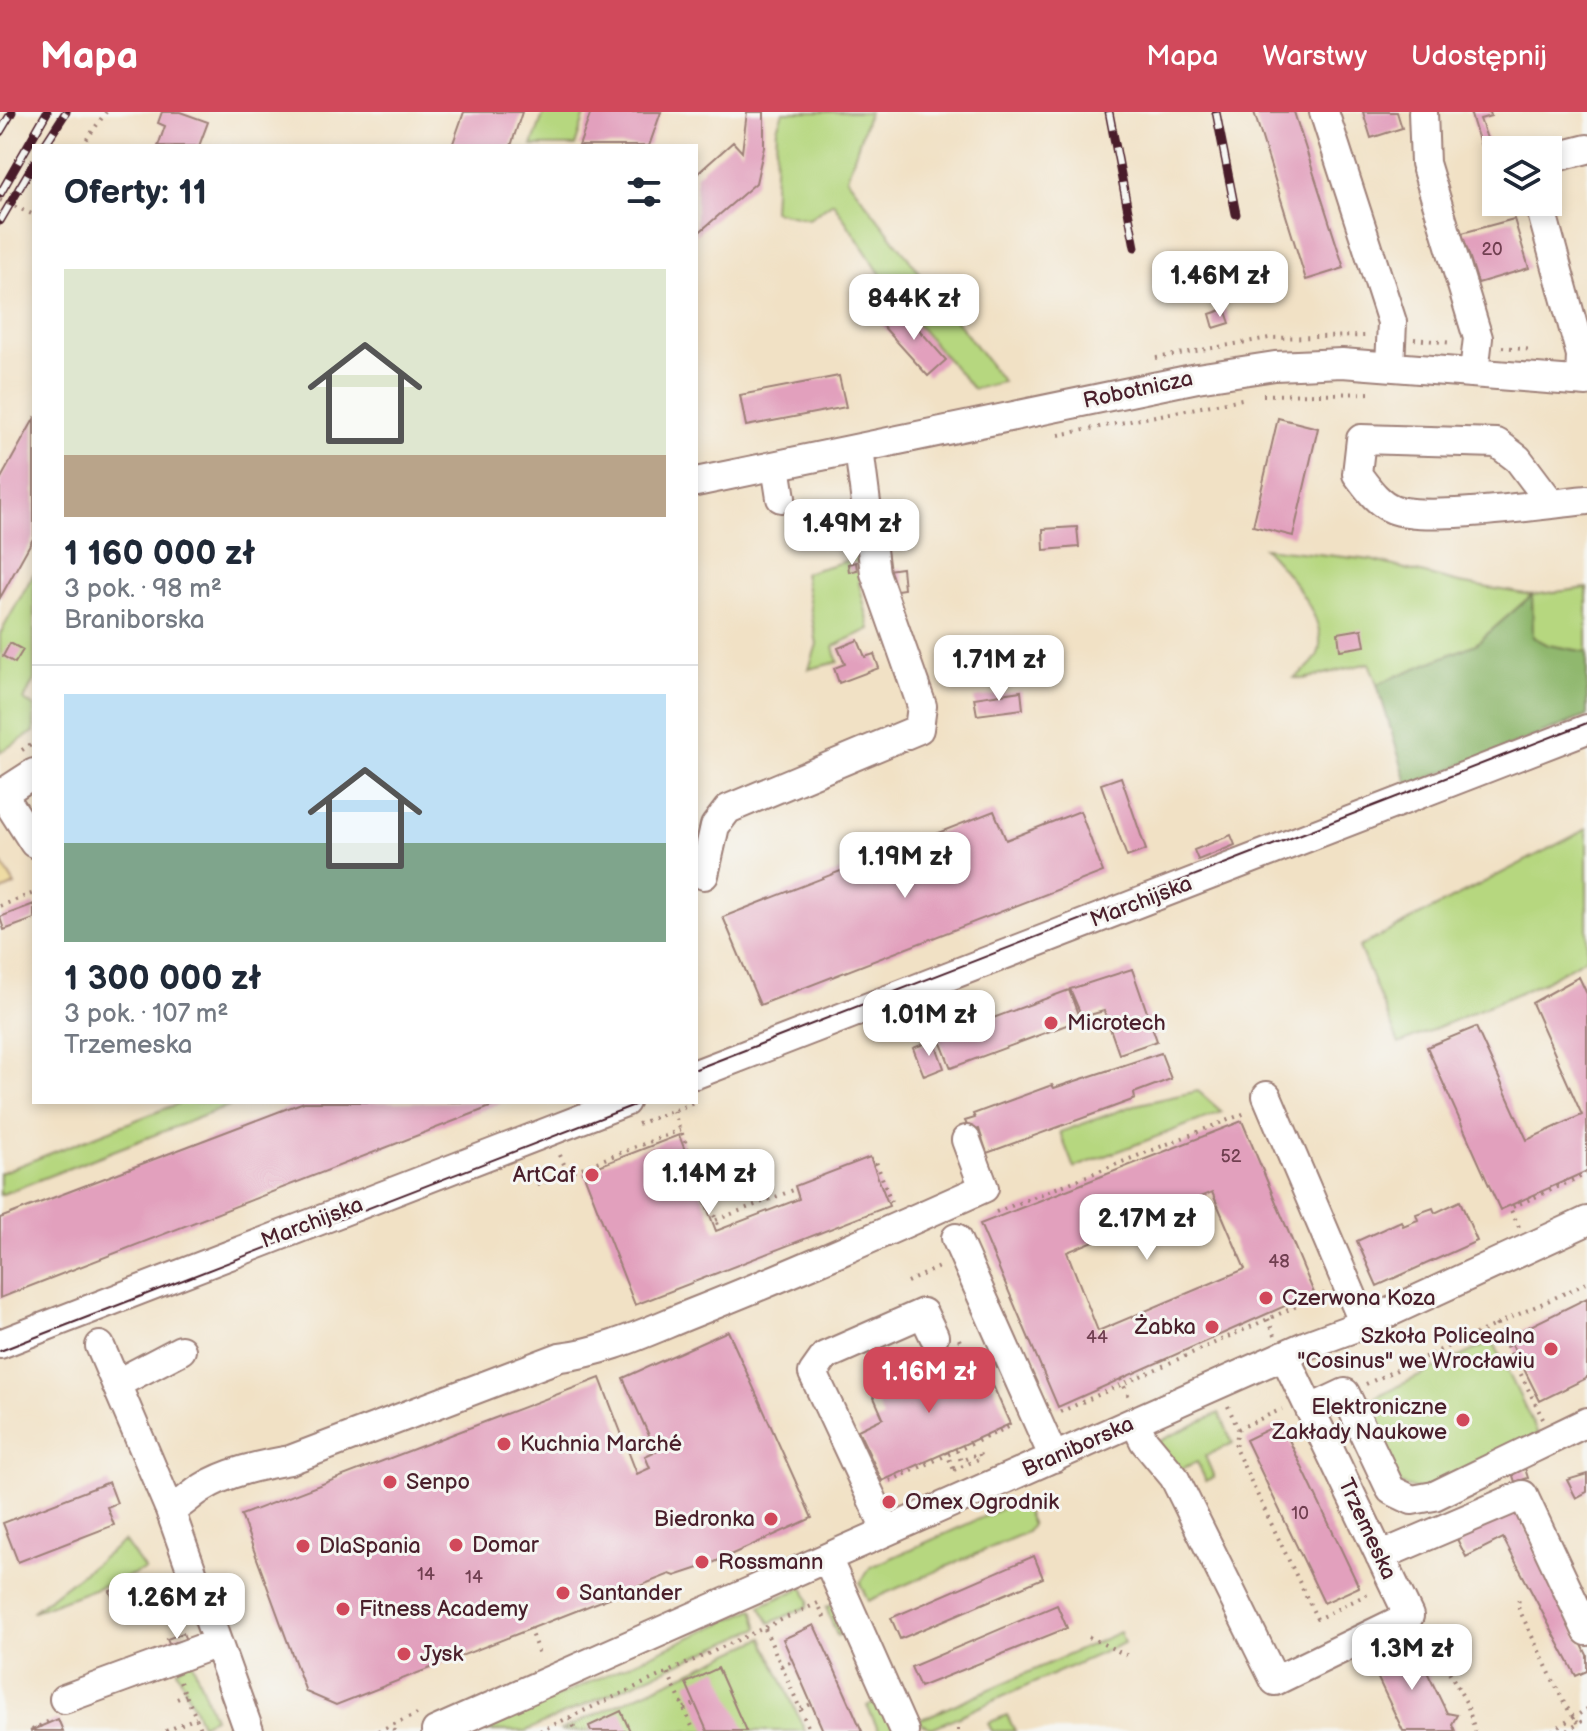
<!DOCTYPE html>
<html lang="pl">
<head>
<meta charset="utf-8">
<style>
	body { margin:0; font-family:"Balsamiq Sans",sans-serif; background:#f6f6f7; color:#1f2937; height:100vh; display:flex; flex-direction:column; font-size:30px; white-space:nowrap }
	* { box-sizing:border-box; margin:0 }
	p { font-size:26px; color:#747a83 }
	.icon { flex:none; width:44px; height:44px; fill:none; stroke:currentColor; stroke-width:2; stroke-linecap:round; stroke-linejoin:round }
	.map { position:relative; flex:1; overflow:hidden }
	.sheet { position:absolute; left:32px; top:32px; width:666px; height:960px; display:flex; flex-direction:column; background:#fff; border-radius:0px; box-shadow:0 4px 12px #0003 }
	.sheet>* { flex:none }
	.fabs { position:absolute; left:1482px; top:24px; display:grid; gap:16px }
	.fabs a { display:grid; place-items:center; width:80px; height:80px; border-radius:0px; background:#fff; box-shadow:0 4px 12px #0003; font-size:40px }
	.price { position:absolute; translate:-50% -68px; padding:0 18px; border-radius:16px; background:#fff; color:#222; font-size:26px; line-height:52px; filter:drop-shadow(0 2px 4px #0008) }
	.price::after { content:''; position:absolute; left:50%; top:48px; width:24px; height:18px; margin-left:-12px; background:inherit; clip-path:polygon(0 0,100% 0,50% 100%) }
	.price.active { background:#d1495b; color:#fff }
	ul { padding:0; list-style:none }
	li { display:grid; align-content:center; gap:16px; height:424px; padding:0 32px }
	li+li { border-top:2px solid #e0e1e3 }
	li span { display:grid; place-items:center; height:248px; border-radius:0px; color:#555 }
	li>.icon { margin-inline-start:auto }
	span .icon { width:144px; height:144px; fill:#fffc; stroke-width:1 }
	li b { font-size:34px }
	h2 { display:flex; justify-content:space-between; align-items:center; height:96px; padding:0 32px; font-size:34px }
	header { display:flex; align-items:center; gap:48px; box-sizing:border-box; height:112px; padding:0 40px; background:#d1495b; color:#fff }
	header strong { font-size:38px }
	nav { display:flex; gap:44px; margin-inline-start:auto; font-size:28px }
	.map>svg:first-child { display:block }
</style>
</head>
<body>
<header>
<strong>Mapa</strong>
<nav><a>Mapa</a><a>Warstwy</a><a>Udostępnij</a></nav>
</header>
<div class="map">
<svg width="1587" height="1619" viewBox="0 0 1587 1619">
	<rect width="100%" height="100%" fill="#f6f6f2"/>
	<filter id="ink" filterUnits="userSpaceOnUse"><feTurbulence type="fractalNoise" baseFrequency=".0125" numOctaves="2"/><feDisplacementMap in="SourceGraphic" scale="16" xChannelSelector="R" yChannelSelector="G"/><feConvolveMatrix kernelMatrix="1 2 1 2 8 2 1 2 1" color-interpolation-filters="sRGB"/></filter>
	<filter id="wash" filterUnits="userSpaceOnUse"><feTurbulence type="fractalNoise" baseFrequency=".006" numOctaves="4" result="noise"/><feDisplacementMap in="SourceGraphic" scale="32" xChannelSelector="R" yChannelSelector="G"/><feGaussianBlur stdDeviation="1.8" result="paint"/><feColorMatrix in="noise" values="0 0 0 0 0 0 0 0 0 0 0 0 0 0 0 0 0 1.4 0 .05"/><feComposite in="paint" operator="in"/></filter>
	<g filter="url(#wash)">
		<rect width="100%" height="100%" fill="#f1e1c5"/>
		<path fill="#b6d77f" stroke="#807b55" stroke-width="2" d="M544,0H586L575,34H532Z
			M783,0H869L847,66L1003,270L973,277L902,195L833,90L809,107L773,99L777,16Z
			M1264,436L1371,448L1459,471L1532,483L1587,476V540L1548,533L1533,525L1532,483L1476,532L1377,572L1369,551L1304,567L1294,566C1303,560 1316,550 1319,539C1328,505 1284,457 1264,436Z
			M860,445L859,471L870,517L834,534L838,550L809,557L817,532L804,461Z
			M34,461V568L24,588L34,594V620L0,640V522Z
			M1587,717V845L1544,870L1399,932L1359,835Z
			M1198,979L1222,1000L1074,1056L1060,1020L1135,993Z
			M182,990H239L0,1083V1061Z
			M1493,1229L1538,1322L1420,1379L1400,1372L1368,1305L1377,1284Z
			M1219,1301L1233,1331L1205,1344L1214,1365L1206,1369L1197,1350L1180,1357L1157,1330Z
			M1021,1388L1032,1413L1027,1420L868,1489L860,1471L871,1455Z
			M124,1429L145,1458L32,1500Z
			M803,1475L809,1489L807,1495L770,1511L760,1494Z
			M841,1490L852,1517L837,1524L826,1495Z
			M753,1497L759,1516L526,1619H481Z
			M1120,1520L1124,1531L932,1616L915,1610Z
			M763,1526L805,1619H560Z
			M191,1547L214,1606L201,1612L177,1558Z
			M883,1587L897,1619H879L867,1594Z
			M1007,1603L1015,1619H992L988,1611Z"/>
		<path fill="#90b86e" stroke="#6d6c4c" stroke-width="2" d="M1532,483L1533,525L1548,533L1587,540V604L1408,674L1377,572L1476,532Z"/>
		<path fill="#eeda9e" stroke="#9c7c64" stroke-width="2" d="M0,748L15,773L0,780Z"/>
		<g id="blocks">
			<path fill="#e2a0bd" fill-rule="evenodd" d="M162,0H180L208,10L199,34H158L165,14L158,11Z
				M464,0H522L511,34H452Z
				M591,0H661L649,34H579Z
				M747,0H764V35L756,71L696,123V63L733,30L742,40Z
				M1254,0H1294L1344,156L1306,168Z
				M1363,0H1397L1402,16L1371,26Z
				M1470,0H1490L1491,4L1480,7L1489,32L1481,35Z
				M1514,107L1529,156L1478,171L1462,121Z
				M901,197L946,248L928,264L882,213Z
				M1225,197L1230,211L1214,216L1210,202Z
				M839,264L846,295L746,314L740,283Z
				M1278,306L1318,316L1293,424L1253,414Z
				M34,307V425L0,486V368Z
				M1077,415L1079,435L1044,438L1043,417Z
				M856,450L857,458L849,460L848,452Z
				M902,456L904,477L890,479L887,458Z
				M1362,517L1365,534L1340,538L1338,521Z
				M858,528L865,545L874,542L879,556L839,571L834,556L845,552L838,536Z
				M10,531L23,538L15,551L3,544Z
				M1021,579L1023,597L977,603L974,586Z
				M1121,665L1146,738L1127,745L1101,672Z
				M994,699L1006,728L1080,699L1103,760L760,893L723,805Z
				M1231,723L1235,733L1198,748L1194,738Z
				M34,792V807L4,818L0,805Z
				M1132,857L1157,929L1119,942L1104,899L1082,905L1070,877Z
				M1579,865L1587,882V1059L1500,1098L1427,935L1476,915L1527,1028L1582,1003L1532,891Z
				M1069,878L1080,908L951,956L939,926Z
				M934,928L944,956L924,964L913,936Z
				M1161,941L1171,967L1134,981L1135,987L987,1041L979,1017L970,1020L965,1009L975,1006L973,1002L1052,973L1054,976Z
				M304,990H503L0,1186V1106Z
				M1242,1009L1314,1181L1058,1295L980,1112ZM1212,1080L1245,1157L1098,1219L1067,1140Z
				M679,1023L716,1119L799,1087L795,1074L870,1045L889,1094L635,1193L583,1060Z
				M1460,1089L1477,1129L1377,1174L1357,1129L1401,1109L1403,1114L1418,1108L1416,1102L1433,1096L1435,1101Z
				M1587,1186V1266L1540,1289L1508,1225Z
				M728,1219L812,1406L708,1453L675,1464L670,1462L336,1593L306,1580L241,1403L600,1266L637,1362L650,1356L645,1344L656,1339L623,1266Z
				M945,1238L961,1272L987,1260L1010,1312L882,1369L858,1318L883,1306L868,1272Z
				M1281,1311L1359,1475L1324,1491L1246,1328Z
				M1523,1350L1528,1366L1515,1370L1510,1354Z
				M1587,1362V1380L1576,1386L1567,1368Z
				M109,1370L117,1391L107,1395L114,1413L18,1450L3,1411Z
				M1516,1398L1587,1543V1559L1576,1564L1503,1426L1466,1445L1457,1427Z
				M1034,1444L1043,1466L900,1527L891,1506Z
				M134,1470L142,1491L118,1501L110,1479Z
				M1057,1493L1067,1516L920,1575L911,1555Z
				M814,1513L834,1556L862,1619H823L821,1614L783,1527Z
				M183,1521L187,1531L171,1537L167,1527Z
				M1390,1532L1397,1546L1416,1537L1447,1601L1457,1603L1452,1612L1455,1619H1403L1374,1558L1380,1555L1373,1540Z
				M718,1556L737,1599L746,1619H707L686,1571Z
				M621,1599L630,1619H591L589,1614Z
				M58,1607L63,1619H30Z"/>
		</g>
	</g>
	<g filter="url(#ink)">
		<use href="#blocks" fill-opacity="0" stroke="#9e8078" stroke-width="2"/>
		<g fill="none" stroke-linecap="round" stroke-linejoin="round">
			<g stroke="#9e8078" stroke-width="32">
				<path id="minor" d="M1324,0L1392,210L1390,254
					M1423,0L1425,51L1478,226L1474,260
					M1548,47L1587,37
					M1539,90L1581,243L1580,269
					M776,354L781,386
					M696,370L1197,266L1275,254L1342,251L1587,270
					M1551,391L1518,347L1497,331L1361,327L1357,362C1367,375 1377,391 1393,397C1427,410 1545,392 1587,388
					M2,681L34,731
					M0,683L34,661
					M704,763L715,714L728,697L919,617L922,594L875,461L859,337
					M696,962L1587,617
					M1267,984L1364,1212
					M956,1126L1054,1346
					M0,1232L625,990
					M100,1234L170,1398L249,1619
					M116,1272L181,1238
					M1311,1297L1345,1281L1391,1378L1412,1388L1434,1384L1587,1310
					M1135,1310L1144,1329L1174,1365L1275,1569L1409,1504L1284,1243
					M170,1398C184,1392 190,1383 202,1376C227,1360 261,1353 290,1348L560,1245C607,1240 650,1218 693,1201C792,1162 888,1119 984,1076L966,1028
					M887,1419L813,1261L825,1244L923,1201L934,1224
					M1380,1444L1523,1383L1587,1519
					M827,1446L904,1619
					M64,1587L217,1531
					M436,1619L1307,1233L1364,1212L1587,1109"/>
			</g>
			<path stroke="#9e8078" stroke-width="4" stroke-dasharray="2 6" stroke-linecap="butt" d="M82,34L106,0
				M1414,227L1453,231
				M1502,235L1533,238
				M1156,246L1269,226L1366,224
				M1263,283L1374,281
				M1059,323L1247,286
				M22,638L34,630
				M0,794L34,781
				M673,999L720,1118
				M638,1012L696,990
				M560,1043L567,1059
				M871,1048L875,1047L892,1092
				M537,1073L680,1018
				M996,1100L1248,1000
				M716,1108L796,1077
				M1519,1115L1510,1096L1587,1062
				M907,1170L943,1153
				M1268,1207L1275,1223
				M1496,1212L1543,1307
				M959,1227L965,1240
				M1121,1267L1130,1287
				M1366,1272L1587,1171
				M1228,1294L1238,1317L1235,1336L1317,1507L1372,1480
				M1060,1300L1326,1181
				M1238,1317L1282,1297
				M946,1340L955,1360
				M954,1358L981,1346L979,1341L961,1349L957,1339
				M890,1369L1013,1313
				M1519,1488L1517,1493L1564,1591L1578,1612
				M820,1496L826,1509
				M529,1516L540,1545
				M765,1517L810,1619
				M1426,1518L1467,1592L1475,1619
				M1089,1525L1128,1544
				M781,1554L792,1549
				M668,1561L694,1619
				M180,1570L202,1619
				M177,1587L186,1583
				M684,1596L695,1592
				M801,1597L811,1592
				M570,1606L576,1619
				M958,1617V1619
				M32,1618L53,1607
				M166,1619L196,1606
				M378,1619L392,1613
				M394,1619L392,1613L417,1602
				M540,1619L818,1491
				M1552,1619L1587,1597
				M1567,1619L1587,1606"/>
			<use href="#minor" stroke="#fff" stroke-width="28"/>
			<path stroke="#4a1f2b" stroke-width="2" d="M696,957L1587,611
				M0,1239L642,990"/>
			<g stroke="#4a1f2b" stroke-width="9">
				<path id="rail" d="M1109,0L1135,135
					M1216,0L1236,102
					M0,20L12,0
					M44,34L66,0
					M0,82L47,0
					M0,109L34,51"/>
			</g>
			<use href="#rail" stroke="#f6f6f2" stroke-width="6" stroke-dasharray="18" stroke-linecap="butt"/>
			<path stroke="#9e8078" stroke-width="4" stroke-dasharray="2 6" stroke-linecap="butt" d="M0,88L34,103"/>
		</g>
	</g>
	<g fill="#d1495b" stroke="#f6f6f2" stroke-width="3">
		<circle cx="1051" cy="911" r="8"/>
		<circle cx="592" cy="1063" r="8"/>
		<circle cx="1266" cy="1186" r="8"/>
		<circle cx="1212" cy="1215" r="8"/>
		<circle cx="1551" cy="1237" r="8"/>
		<circle cx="1463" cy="1308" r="8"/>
		<circle cx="504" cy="1332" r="8"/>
		<circle cx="390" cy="1370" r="8"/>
		<circle cx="889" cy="1390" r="8"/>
		<circle cx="771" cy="1407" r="8"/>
		<circle cx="456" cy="1433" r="8"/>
		<circle cx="303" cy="1434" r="8"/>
		<circle cx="702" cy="1450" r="8"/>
		<circle cx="563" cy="1481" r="8"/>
		<circle cx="343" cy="1497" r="8"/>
		<circle cx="404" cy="1542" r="8"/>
	</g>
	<g text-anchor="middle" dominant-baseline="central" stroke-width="6" stroke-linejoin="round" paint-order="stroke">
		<g font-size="18" fill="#703f50">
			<text x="1492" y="137">20</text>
			<text x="1231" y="1044">52</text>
			<text x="1279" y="1149">48</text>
			<text x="1097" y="1225">44</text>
			<text x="1300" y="1401">10</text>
			<text x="426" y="1462">14</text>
			<text x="474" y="1465">14</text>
		</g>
		<g font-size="22" fill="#4a1f2b" stroke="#f6f6f2">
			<text transform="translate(1138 278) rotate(-12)">Robotnicza</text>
			<text transform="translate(1141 790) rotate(-21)">Marchijska</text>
			<text transform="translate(312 1111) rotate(-21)">Marchijska</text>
			<text transform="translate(1078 1335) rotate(-24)">Braniborska</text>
			<text transform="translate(1367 1417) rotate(65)">Trzemeska</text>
		</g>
		<g font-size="22" fill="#4a1f2b" stroke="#f6f6f2" text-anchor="start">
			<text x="1067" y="911">Microtech</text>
			<text x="576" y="1063" text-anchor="end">ArtCaf</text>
			<text x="1282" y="1186">Czerwona Koza</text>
			<text x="1196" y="1215" text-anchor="end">Żabka</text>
			<text x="1535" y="1224" text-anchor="end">Szkoła Policealna<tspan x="1535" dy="25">"Cosinus" we Wrocławiu</tspan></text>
			<text x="1447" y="1295" text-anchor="end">Elektroniczne<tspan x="1447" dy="25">Zakłady Naukowe</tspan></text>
			<text x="520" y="1332">Kuchnia Marché</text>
			<text x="406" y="1370">Senpo</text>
			<text x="905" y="1390">Omex Ogrodnik</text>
			<text x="755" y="1407" text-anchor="end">Biedronka</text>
			<text x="472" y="1433">Domar</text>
			<text x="319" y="1434">DlaSpania</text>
			<text x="718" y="1450">Rossmann</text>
			<text x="579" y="1481">Santander</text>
			<text x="359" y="1497">Fitness Academy</text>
			<text x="420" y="1542">Jysk</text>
		</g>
	</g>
</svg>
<div class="fabs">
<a><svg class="icon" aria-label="layers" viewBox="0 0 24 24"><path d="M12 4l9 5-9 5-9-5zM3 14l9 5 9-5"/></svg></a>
</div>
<b class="price" style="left:1220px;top:207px">1.46M zł</b>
<b class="price" style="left:914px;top:230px">844K zł</b>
<b class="price" style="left:852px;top:455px">1.49M zł</b>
<b class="price" style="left:999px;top:591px">1.71M zł</b>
<b class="price" style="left:905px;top:788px">1.19M zł</b>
<b class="price" style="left:929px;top:946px">1.01M zł</b>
<b class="price" style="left:709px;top:1105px">1.14M zł</b>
<b class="price" style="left:1147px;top:1150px">2.17M zł</b>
<b class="price active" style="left:929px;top:1303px">1.16M zł</b>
<b class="price" style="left:177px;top:1529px">1.26M zł</b>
<b class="price" style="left:1412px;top:1580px">1.3M zł</b>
<section class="sheet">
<h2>Oferty: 11<svg class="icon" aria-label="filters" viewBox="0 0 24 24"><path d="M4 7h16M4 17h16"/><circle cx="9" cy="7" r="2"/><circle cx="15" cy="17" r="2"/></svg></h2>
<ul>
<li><span style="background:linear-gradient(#dfe7d0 75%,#b9a48a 0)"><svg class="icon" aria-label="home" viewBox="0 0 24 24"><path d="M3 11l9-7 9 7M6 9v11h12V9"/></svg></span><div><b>1 160 000 zł</b><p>3 pok. · 98 m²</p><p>Braniborska</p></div></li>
<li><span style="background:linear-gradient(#bfe0f5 60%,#7fa58c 0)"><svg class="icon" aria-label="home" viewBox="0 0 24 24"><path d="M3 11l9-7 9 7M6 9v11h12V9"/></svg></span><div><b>1 300 000 zł</b><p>3 pok. · 107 m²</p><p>Trzemeska</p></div></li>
</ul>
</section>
</div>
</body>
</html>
